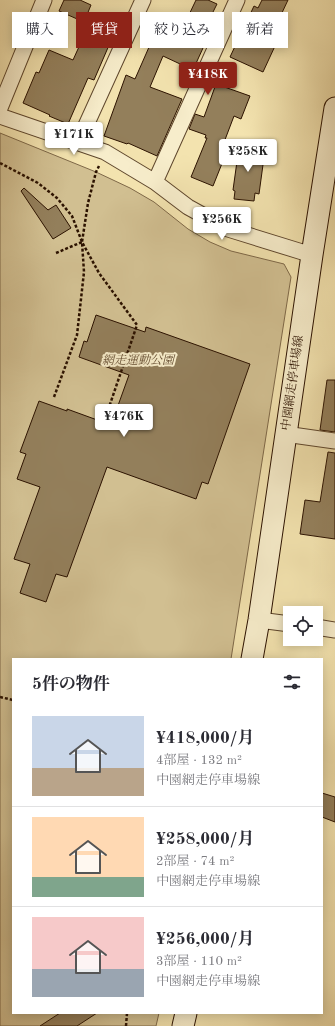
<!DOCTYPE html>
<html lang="ja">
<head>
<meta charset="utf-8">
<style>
	body { margin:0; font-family:"Old Standard TT","Noto Serif JP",serif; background:#f7f7f7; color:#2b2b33; height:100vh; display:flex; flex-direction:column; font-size:15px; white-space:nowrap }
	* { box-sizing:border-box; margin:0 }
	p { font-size:13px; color:#7c7c81 }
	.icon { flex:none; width:22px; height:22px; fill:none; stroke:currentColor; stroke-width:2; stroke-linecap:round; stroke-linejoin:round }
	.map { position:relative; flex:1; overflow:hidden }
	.sheet { position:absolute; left:12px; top:658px; width:311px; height:356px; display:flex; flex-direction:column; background:#fff; border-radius:0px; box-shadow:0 2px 10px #0003 }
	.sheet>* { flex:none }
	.hud { position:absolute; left:12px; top:12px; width:311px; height:36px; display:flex; gap:8px }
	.tools { position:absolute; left:283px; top:606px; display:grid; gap:8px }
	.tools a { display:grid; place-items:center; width:40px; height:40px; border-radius:0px; background:#fff; box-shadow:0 2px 10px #0003; font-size:20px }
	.price { position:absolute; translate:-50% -34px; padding:0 9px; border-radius:4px; background:#fff; color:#222; font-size:13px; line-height:26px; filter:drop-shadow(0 1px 2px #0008) }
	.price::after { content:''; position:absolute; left:50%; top:24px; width:12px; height:9px; margin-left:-6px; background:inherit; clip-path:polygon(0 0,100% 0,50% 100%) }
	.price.on { background:#8f2418; color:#fff }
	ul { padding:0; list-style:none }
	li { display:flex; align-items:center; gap:12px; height:100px; padding:0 20px }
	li+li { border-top:1px solid #e1e1e2 }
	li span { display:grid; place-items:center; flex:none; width:112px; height:80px; border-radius:0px; color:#555 }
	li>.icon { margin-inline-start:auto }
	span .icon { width:48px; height:48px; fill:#fffc; stroke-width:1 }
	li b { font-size:17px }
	h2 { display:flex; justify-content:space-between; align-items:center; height:48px; padding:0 20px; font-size:17px }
	.pill { padding:0 14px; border-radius:0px; background:#fff; box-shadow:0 2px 10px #0003; font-size:14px; line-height:36px }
	.pill.on { background:#8f2418; color:#fff }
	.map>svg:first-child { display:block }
</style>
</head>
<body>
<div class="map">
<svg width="335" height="1026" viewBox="0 0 335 1026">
	<rect width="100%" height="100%" fill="#f3e3af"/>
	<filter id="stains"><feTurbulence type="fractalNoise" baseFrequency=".005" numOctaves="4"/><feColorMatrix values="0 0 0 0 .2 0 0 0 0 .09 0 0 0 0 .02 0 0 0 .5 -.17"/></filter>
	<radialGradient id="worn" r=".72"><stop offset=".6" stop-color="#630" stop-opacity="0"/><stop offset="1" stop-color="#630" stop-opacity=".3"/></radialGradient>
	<path fill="#d1bf91" stroke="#7e6848" d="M0,133L96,172L130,188L154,202L188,229L210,242L231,251L284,264L291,277L231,659H13V1013H159L156,1026H0Z"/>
	<path fill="#937f5b" stroke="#2c1200" d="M64,0H80L91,5L84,22L59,11Z
		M196,0H208L217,4L207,24L213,26L193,70L163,56L150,87L182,99L157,156L128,143L127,144L104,136L126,75L135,79L153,38L142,33L150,16L164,22L169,13L186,21Z
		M262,0H288L280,17L287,20L263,72L230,57L254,6L258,8Z
		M92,18L116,29L94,80L88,78L68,124L49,116L50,115L23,103L36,72L39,73L49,50L73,60Z
		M216,84L250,96L241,119L234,116L223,145L229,146L213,186L191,177L207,138H205L206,135L189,129L195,114L204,117Z
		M239,147L265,150L259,194L255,193L254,201L234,199L235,191L233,190Z
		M24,188L48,210L56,205L71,228L53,239L21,191Z
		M96,315L145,332L146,327L250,364L208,484L202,482L196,499L107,467L67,577L56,574L46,602L20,593L30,564L14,559L40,487L17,479L26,454L20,452L39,401L67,411V409L111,425L129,375L79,357L84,341L87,342Z
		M327,380H335V432L320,430Z
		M328,452L335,453V539L300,534L305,500L320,502Z
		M322,793L335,797V822L322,817Z
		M60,1013H97L77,1026H40Z"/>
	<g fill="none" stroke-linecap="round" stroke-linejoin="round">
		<g stroke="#5e462c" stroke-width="17">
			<path id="minor" d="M0,108L44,0
				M0,116L105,152L155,182L188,207L228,229L312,255
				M78,143L143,0
				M155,182L237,0
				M285,434L335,441
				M259,620L290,624
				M316,627L335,630"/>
		</g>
		<g stroke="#2c1200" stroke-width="23">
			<path id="secondary" d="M252,659L259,620L312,255L335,108
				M183,1026L186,1013"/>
		</g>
		<path stroke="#2c1200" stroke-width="2.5" stroke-dasharray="3 2" stroke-linecap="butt" d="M0,163L38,183L57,198L72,216L82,242L99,273L137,325L106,416
			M56,253L82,242
			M54,397L77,335L84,272L82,242L88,203L96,172L99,166
			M0,697L13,700
			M126,1026L127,1013"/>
		<use href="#minor" stroke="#f7edcb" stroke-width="15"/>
		<use href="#secondary" stroke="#f7edcb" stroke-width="21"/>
	</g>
	<g text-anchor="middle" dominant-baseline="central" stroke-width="4" stroke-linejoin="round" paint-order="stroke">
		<g font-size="12" font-style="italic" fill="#664f33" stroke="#f7edcb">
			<text x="138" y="361">網走運動公園</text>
		</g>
		<g font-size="12" fill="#2c1200" stroke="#f7edcb">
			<text transform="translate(293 383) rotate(-82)">中園網走停車場線</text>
		</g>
	</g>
	<rect width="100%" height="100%" filter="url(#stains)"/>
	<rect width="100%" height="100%" fill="url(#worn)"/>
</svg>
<div class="tools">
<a><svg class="icon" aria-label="locate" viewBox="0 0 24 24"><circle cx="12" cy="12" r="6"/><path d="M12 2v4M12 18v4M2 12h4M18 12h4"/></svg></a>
</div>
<b class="price on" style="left:208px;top:96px">¥418K</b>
<b class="price" style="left:74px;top:156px">¥171K</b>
<b class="price" style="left:248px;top:173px">¥258K</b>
<b class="price" style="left:222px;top:241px">¥256K</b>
<b class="price" style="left:124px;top:438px">¥476K</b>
<div class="hud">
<a class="pill">購入</a>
<a class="pill on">賃貸</a>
<a class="pill">絞り込み</a>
<a class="pill">新着</a>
</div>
<section class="sheet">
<h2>5件の物件<svg class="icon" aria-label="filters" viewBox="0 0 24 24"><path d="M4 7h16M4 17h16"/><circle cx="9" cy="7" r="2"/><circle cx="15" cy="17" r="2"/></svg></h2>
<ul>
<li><span style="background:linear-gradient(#c9d6e8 65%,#b9a48a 0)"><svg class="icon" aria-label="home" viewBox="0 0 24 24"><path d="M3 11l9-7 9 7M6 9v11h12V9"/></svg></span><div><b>¥418,000/月</b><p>4部屋 · 132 m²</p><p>中園網走停車場線</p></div></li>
<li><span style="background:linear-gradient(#ffd9b3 75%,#7fa58c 0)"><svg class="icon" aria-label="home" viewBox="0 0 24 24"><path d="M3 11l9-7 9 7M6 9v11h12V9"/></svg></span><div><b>¥258,000/月</b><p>2部屋 · 74 m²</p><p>中園網走停車場線</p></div></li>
<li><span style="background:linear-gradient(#f6c9c9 65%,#9aa5b1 0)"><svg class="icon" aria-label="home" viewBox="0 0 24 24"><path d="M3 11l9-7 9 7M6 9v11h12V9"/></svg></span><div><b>¥256,000/月</b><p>3部屋 · 110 m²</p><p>中園網走停車場線</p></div></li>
</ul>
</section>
</div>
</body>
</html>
